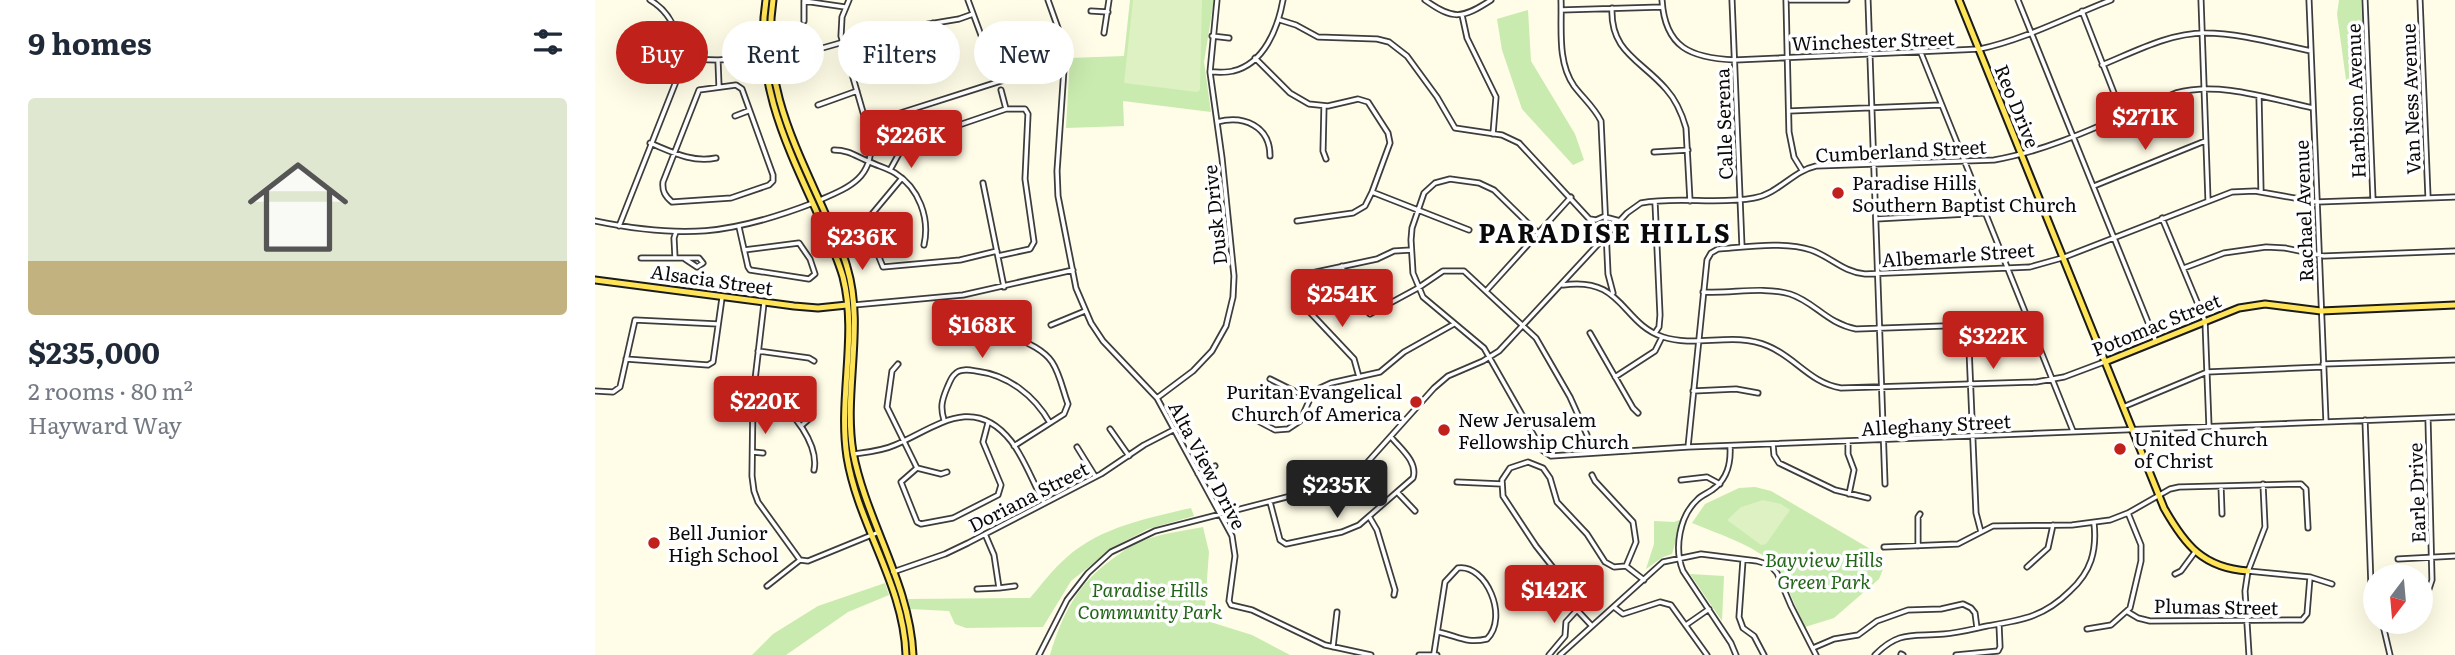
<!DOCTYPE html>
<html lang="en">
<head>
<meta charset="utf-8">
<style>
	body { margin:0; font-family:Literata,serif; background:#f6f6f7; color:#1f2937; height:100vh; display:flex; flex-direction:column; font-size:26px; white-space:nowrap }
	* { box-sizing:border-box; margin:0 }
	p { font-size:23px; color:#747a83 }
	.icon { flex:none; width:38px; height:38px; fill:none; stroke:currentColor; stroke-width:2; stroke-linecap:round; stroke-linejoin:round }
	.map { position:relative; flex:1; overflow:hidden }
	.sheet { display:flex; flex-direction:column; background:#fff; width:595px }
	.sheet>* { flex:none }
	.banner { position:absolute; left:21px; top:21px; width:665px; height:63px; display:flex; gap:14px }
	.needle { width:46px; rotate:196deg }
	.fabs { position:absolute; left:1768px; top:564px; display:grid; gap:14px }
	.fabs a { display:grid; place-items:center; width:70px; height:70px; border-radius:50%; background:#fff; box-shadow:0 7px 28px #0002; font-size:35px }
	.price { position:absolute; translate:-50% -60px; padding:0 16px; border-radius:7px; background:#c1211b; color:#fff; font-size:23px; line-height:46px; filter:drop-shadow(0 2px 4px #0008) }
	.price::after { content:''; position:absolute; left:50%; top:42px; width:21px; height:16px; margin-left:-10px; background:inherit; clip-path:polygon(0 0,100% 0,50% 100%) }
	.price.on { background:#222; color:#fff }
	ul { padding:0; list-style:none }
	li { display:grid; align-content:center; gap:14px; height:371px; padding:0 28px }
	li span { display:grid; place-items:center; height:217px; border-radius:7px; color:#555 }
	li>.icon { margin-inline-start:auto }
	span .icon { width:126px; height:126px; fill:#fffc; stroke-width:1 }
	li b { font-size:30px }
	h2 { display:flex; justify-content:space-between; align-items:center; height:84px; padding:0 28px; font-size:30px }
	.tag { padding:0 24px; border-radius:32px; background:#fff; box-shadow:0 7px 28px #0002; font-size:24px; line-height:63px }
	.tag.on { background:#c1211b; color:#fff }
	main { display:flex; flex:1; min-height:0 }
	.map>svg:first-child { display:block }
</style>
</head>
<body>
<main>
<section class="sheet">
<h2>9 homes<svg class="icon" aria-label="filters" viewBox="0 0 24 24"><path d="M4 7h16M4 17h16"/><circle cx="9" cy="7" r="2"/><circle cx="15" cy="17" r="2"/></svg></h2>
<ul>
<li><span style="background:linear-gradient(#dfe7d0 75%,#c2b280 0)"><svg class="icon" aria-label="home" viewBox="0 0 24 24"><path d="M3 11l9-7 9 7M6 9v11h12V9"/></svg></span><div><b>$235,000</b><p>2 rooms · 80 m²</p><p>Hayward Way</p></div></li>
</ul>
</section>
<div class="map">
<svg width="1860" height="655" viewBox="0 0 1860 655">
	<rect width="100%" height="100%" fill="#fffce7"/>
	<path fill="#c9ebaf" d="M535,0H619L609,62L616,112L528,101L529,126L471,128L475,58L529,56Z
		M1744,0H1766L1772,92L1752,87L1742,14Z
		M933,10L936,61L980,134L989,160L978,165L927,109L907,50L902,19Z
		M1160,487L1176,491L1289,557L1290,564L1284,579L1239,618L1210,627C1201,609 1194,588 1184,571C1169,548 1123,534 1097,523L1110,504L1144,488Z
		M596,508L599,516L553,529L519,547L476,581L448,627L371,628L360,624L354,611L315,609L313,599L435,598C447,584 458,569 472,557C506,527 553,518 596,508Z
		M1087,519L1077,554L1068,557L1051,569L1059,544V521L1079,522Z
		M608,527L614,552L609,620L657,635L695,655H455C468,612 483,583 520,557C528,552 535,545 544,542C564,534 586,531 608,527Z
		M1095,574L1129,576L1127,621Z
		M290,583L294,595L253,612L191,655H157L178,634L223,606Z"/>
	<path fill="#ddf1c2" d="M538,0H607L605,90L602,92L529,83Z
		M1168,500L1186,504L1195,510L1171,544L1166,545L1132,520L1146,507Z"/>
	<g fill="none" stroke-linecap="round" stroke-linejoin="round">
		<g stroke="#3d3d3d" stroke-width="7">
			<path id="minor" d="M373,0L403,81
				M453,0L463,28L468,52L469,69L462,171L463,196L481,288L496,323L508,341L562,398L637,536L640,556L634,601L636,605L657,610L730,645L776,655
				M830,0C858,20 867,19 896,0
				M966,0C967,28 962,62 979,86C988,98 999,107 1006,121L1013,274L1018,293
				M1067,0C1070,48 1096,58 1140,60L1385,49C1431,39 1472,17 1516,0
				M1137,0L1147,247
				M1191,0L1194,132L1199,157L1207,170
				M1195,0H1252
				M1273,0L1290,484
				M1423,0L1561,342
				M1606,0L1613,200
				M1714,0L1731,422
				M1770,0L1778,200
				M1825,0L1833,197
				M209,1L250,7
				M1017,8C1015,52 1046,60 1071,89C1081,100 1087,114 1091,128L1095,201
				M966,10L1067,7
				M496,11L513,12
				M1487,11L1528,116
				M867,15L872,38L901,97L898,134
				M685,20L701,25L723,37L782,39L794,42L812,56L842,97L860,128L907,135L924,143L1010,236
				M209,21V2
				M338,23L342,41
				M289,31L298,57
				M509,33L514,0
				M617,36L634,38
				M388,40L413,32
				M1326,53L1478,431
				M212,56L217,51L280,33L364,19L378,14
				M660,58L695,93L714,104L733,106L763,99L773,102L793,133L795,143L777,192L770,206L758,213L702,221
				M86,59L123,60L170,57
				M123,61L124,87
				M1507,65C1539,52 1574,33 1610,33C1645,33 1682,44 1716,51
				M615,72C622,72 631,73 638,71C669,64 683,28 688,0
				M141,85L147,89L178,175V181L174,185L136,198L77,202C70,196 67,191 68,182L104,90Z
				M406,90L411,109
				M1664,97L1666,191
				M223,105L262,91
				M729,106L728,151L731,159
				M1194,111L1346,105
				M140,116L153,111
				M622,122C649,115 675,126 675,156
				M271,124L434,72L469,69
				M55,143C77,152 97,163 121,158
				M239,150C254,150 262,157 275,162C283,166 292,168 300,173C324,188 335,218 329,245
				M1059,152L1093,150
				M295,170L306,150L317,141L411,109H430L433,114L430,179L439,242L435,249L403,256
				M307,178L272,220L271,225L288,267L365,260L402,251
				M388,183L409,287
				M1499,186L1610,141
				M777,192L874,230
				M225,200C255,187 278,178 276,140L246,36L247,17L254,0
				M1060,202L1065,315L1064,327L1060,333
				M1010,217L1025,221
				M1567,218L1610,321L1614,427
				M995,219L1001,220L1010,216
				M1281,219L1390,213
				M0,221C87,239 135,235 218,203
				M24,226L82,79C90,49 82,16 55,0
				M144,227L153,267L155,270L214,279L220,274L215,259L204,243L149,250
				M944,234L899,190L884,183L855,179L840,183L829,193L817,228L816,240L818,273L828,297L889,348L947,450L956,456L1093,447L1860,417
				M46,258H104L108,263L102,267L90,259
				M80,258L79,238L81,232
				M747,266L753,291L775,314L823,288L848,271H869L941,338L975,397L992,435L993,453
				M1589,268L1629,253L1671,247L1690,248L1729,256L1860,251
				M968,285C1028,276 1026,323 1068,337C1102,348 1139,331 1173,346C1200,357 1215,383 1246,388L1441,382L1469,377L1509,362
				M891,291L976,197
				M1108,292C1136,294 1167,286 1195,294C1220,302 1231,323 1261,329L1435,323
				M169,303L158,397L157,476L159,491L163,502L205,560
				M259,305L368,295L478,270
				M456,325L490,311
				M1373,325L1381,513L1386,532
				M995,333L1038,408L1043,413
				M368,338C390,323 443,341 457,362C465,374 468,391 473,404L469,414L419,446
				M163,351L214,358L219,361
				M31,359L113,365L118,362L127,298
				M303,364L297,371L292,407L322,468
				M1728,364L1860,360
				M764,377L759,359L710,307L705,278L712,274L782,259L799,251L816,250
				M1020,377L1060,351L1067,337
				M675,379L715,399
				M0,391L18,392L25,387L40,320L123,324
				M1098,391L1141,389L1163,393
				M158,397C164,398 170,397 175,399C198,407 224,446 219,470
				M562,398L598,371L617,351L631,326L638,297L639,276L627,158L615,72L622,0
				M1528,407L1612,372L1728,367
				M641,412H646L680,430L693,429L705,421L715,399L725,388L736,383L785,372L809,352L859,324
				M349,420C345,407 347,400 352,388C354,384 356,377 360,374C365,368 375,370 381,371C413,375 439,395 455,423
				M1770,420L1776,586L1780,603
				M206,426L214,419
				M515,429L534,456
				M1253,442V454L1259,470L1254,494
				M1178,444L1179,455L1184,463L1240,490L1273,498
				M1135,446C1136,463 1133,479 1117,490C1113,493 1107,495 1103,499C1084,516 1079,549 1088,571L1136,643L1141,655
				M482,447L500,476
				M1093,447L1112,260L1116,253L1123,249C1150,247 1190,241 1216,250C1236,257 1248,272 1270,274L1413,268L1435,267L1467,258L1637,192L1660,191L1722,202L1860,197
				M158,452L168,453
				M258,454C273,452 287,451 300,445C340,428 378,393 416,441C430,459 438,483 449,503
				M322,468L306,482L322,522L326,524L358,518L403,495L406,485L388,442L393,423
				M322,468L346,474L352,472
				M603,474L620,466
				M997,475L1000,481L1038,522L1041,542L1031,566
				M1086,480L1112,477L1125,484
				M862,482L907,484
				M1626,486L1627,514
				M803,493L820,511
				M675,502L685,540L691,544L747,532L764,525L818,478C823,462 806,449 796,437
				M775,518L782,530L800,590L799,595
				M1323,546V517L1325,514
				M1289,547L1363,544L1398,526L1477,525L1515,520L1533,513L1575,489L1584,487L1706,484L1711,489L1713,528
				M1803,559L1860,556
				M1148,560L1144,617L1148,628L1159,636L1169,655
				M1432,567L1453,548L1458,525
				M1653,571L1715,577L1737,584
				M298,572L350,554L373,543L506,474L549,445L580,429
				M1580,574L1586,571L1600,552
				M172,586L205,560L213,561L284,532
				M404,588L420,586
				M382,589L404,588L399,555L390,534
				M1825,606L1831,598L1837,580L1833,419
				M1019,607L1028,614L1065,602L1076,605L1112,655
				M1533,612L1543,618L1555,621L1707,620L1712,614L1715,577
				M1787,621L1795,655
				M996,625L982,610L971,584L941,546L908,496L907,480L915,468L933,462L948,468L955,478L962,502L992,534L1010,562L1019,567L1031,566L1049,580
				M1091,625L1114,609
				M1789,625L1799,621
				M1492,629L1516,625L1535,608L1546,561V545L1533,513
				M738,647L742,612
				M1218,648L1239,639L1263,635L1282,621L1313,610L1346,609L1368,604L1376,608L1380,613L1382,628
				M839,653L850,582L863,568C891,564 914,617 892,639C871,644 863,636 843,632
				M1306,654L1308,655
				M444,655L472,600L493,573L516,552L560,531L742,484L770,465L839,388L853,376L888,361L904,351L1032,213L1046,203C1083,196 1122,205 1159,198C1183,194 1198,171 1221,166L1399,160C1463,149 1521,117 1581,93C1625,81 1675,99 1718,108
				M824,655H842
				M954,655L970,636L971,622L982,610
				M965,655L1068,562L1106,554L1162,561L1175,565L1182,573L1196,606L1221,655
				M1280,655C1304,630 1318,637 1349,634C1363,633 1378,629 1392,626C1427,620 1449,617 1475,591C1496,572 1502,551 1499,523
				M1361,655L1403,651L1405,647L1404,624
				M1654,655L1650,591L1653,571L1670,527L1668,484"/>
		</g>
		<g stroke="#1b1b1b" stroke-width="9">
			<path id="major" d="M171,0C159,77 189,140 220,208C230,231 241,253 248,277C263,335 243,398 252,457C263,525 309,585 311,655
				M178,0C166,82 198,141 230,213C237,231 247,248 252,267C270,327 248,391 258,452C271,521 315,584 318,655
				M1364,0L1569,508C1590,545 1608,568 1653,571
				M0,280L199,306L223,308L252,305
				M1510,362L1644,308L1670,304L1726,311L1860,305"/>
		</g>
		<use href="#minor" stroke="#fff" stroke-width="3.5"/>
		<use href="#major" stroke="#ffe457" stroke-width="5"/>
	</g>
	<g fill="#c1211b" stroke="#fff" stroke-width="2.5">
		<circle cx="1243" cy="193" r="7"/>
		<circle cx="821" cy="402" r="7"/>
		<circle cx="849" cy="430" r="7"/>
		<circle cx="1525" cy="449" r="7"/>
		<circle cx="59" cy="543" r="7"/>
	</g>
	<g text-anchor="middle" dominant-baseline="central" stroke-width="7" stroke-linejoin="round" paint-order="stroke">
		<g font-size="19" fill="#0a0a0a" stroke="#fff">
			<text transform="translate(1278 40) rotate(-2)">Winchester Street</text>
			<text transform="translate(1815 99) rotate(-92)">Van Ness Avenue</text>
			<text transform="translate(1760 101) rotate(-92)">Harbison Avenue</text>
			<text transform="translate(1423 106) rotate(68)">Reo Drive</text>
			<text transform="translate(1128 124) rotate(-92)">Calle Serena</text>
			<text transform="translate(1306 150) rotate(-3)">Cumberland Street</text>
			<text transform="translate(1708 211) rotate(-92)">Rachael Avenue</text>
			<text transform="translate(619 215) rotate(-96)">Dusk Drive</text>
			<text transform="translate(1363 254) rotate(-4)">Albemarle Street</text>
			<text transform="translate(117 279) rotate(8)">Alsacia Street</text>
			<text transform="translate(1561 324) rotate(-22)">Potomac Street</text>
			<text transform="translate(1341 424) rotate(-3)">Alleghany Street</text>
			<text transform="translate(613 465) rotate(62)">Alta View Drive</text>
			<text transform="translate(1821 493) rotate(-92)">Earle Drive</text>
			<text transform="translate(433 496) rotate(-27)">Doriana Street</text>
			<text transform="translate(1621 606) rotate(1)">Plumas Street</text>
		</g>
		<g font-size="19" fill="#0a0a0a" stroke="#fff" text-anchor="start">
			<text x="1257" y="182">Paradise Hills<tspan x="1257" dy="22">Southern Baptist Church</tspan></text>
			<text x="807" y="391" text-anchor="end">Puritan Evangelical<tspan x="807" dy="22">Church of America</tspan></text>
			<text x="863" y="419">New Jerusalem<tspan x="863" dy="22">Fellowship Church</tspan></text>
			<text x="1539" y="438">United Church<tspan x="1539" dy="22">of Christ</tspan></text>
			<text x="73" y="532">Bell Junior<tspan x="73" dy="22">High School</tspan></text>
		</g>
		<g font-size="19" font-style="italic" fill="#226418" stroke="#fff">
			<text x="1229" y="559">Bayview Hills<tspan x="1229" dy="22">Green Park</tspan></text>
			<text x="555" y="589">Paradise Hills<tspan x="555" dy="22">Community Park</tspan></text>
		</g>
		<g font-size="26" font-weight="bold" letter-spacing="2" fill="#0a0a0a" stroke="#fff">
			<text x="1010" y="231">PARADISE HILLS</text>
		</g>
	</g>
</svg>
<div class="fabs">
<a><svg class="needle" viewBox="-14 -14 28 28"><path d="M0-13l5 13h-10z" fill="#e53935"/><path d="M0 13l5-13h-10z" fill="#747a83"/></svg></a>
</div>
<b class="price" style="left:1550px;top:152px">$271K</b>
<b class="price" style="left:316px;top:170px">$226K</b>
<b class="price" style="left:267px;top:272px">$236K</b>
<b class="price" style="left:747px;top:329px">$254K</b>
<b class="price" style="left:387px;top:360px">$168K</b>
<b class="price" style="left:1398px;top:371px">$322K</b>
<b class="price" style="left:170px;top:436px">$220K</b>
<b class="price on" style="left:742px;top:520px">$235K</b>
<b class="price" style="left:959px;top:625px">$142K</b>
<div class="banner">
<a class="tag on">Buy</a>
<a class="tag">Rent</a>
<a class="tag">Filters</a>
<a class="tag">New</a>
</div>
</div>
</main>
</body>
</html>
